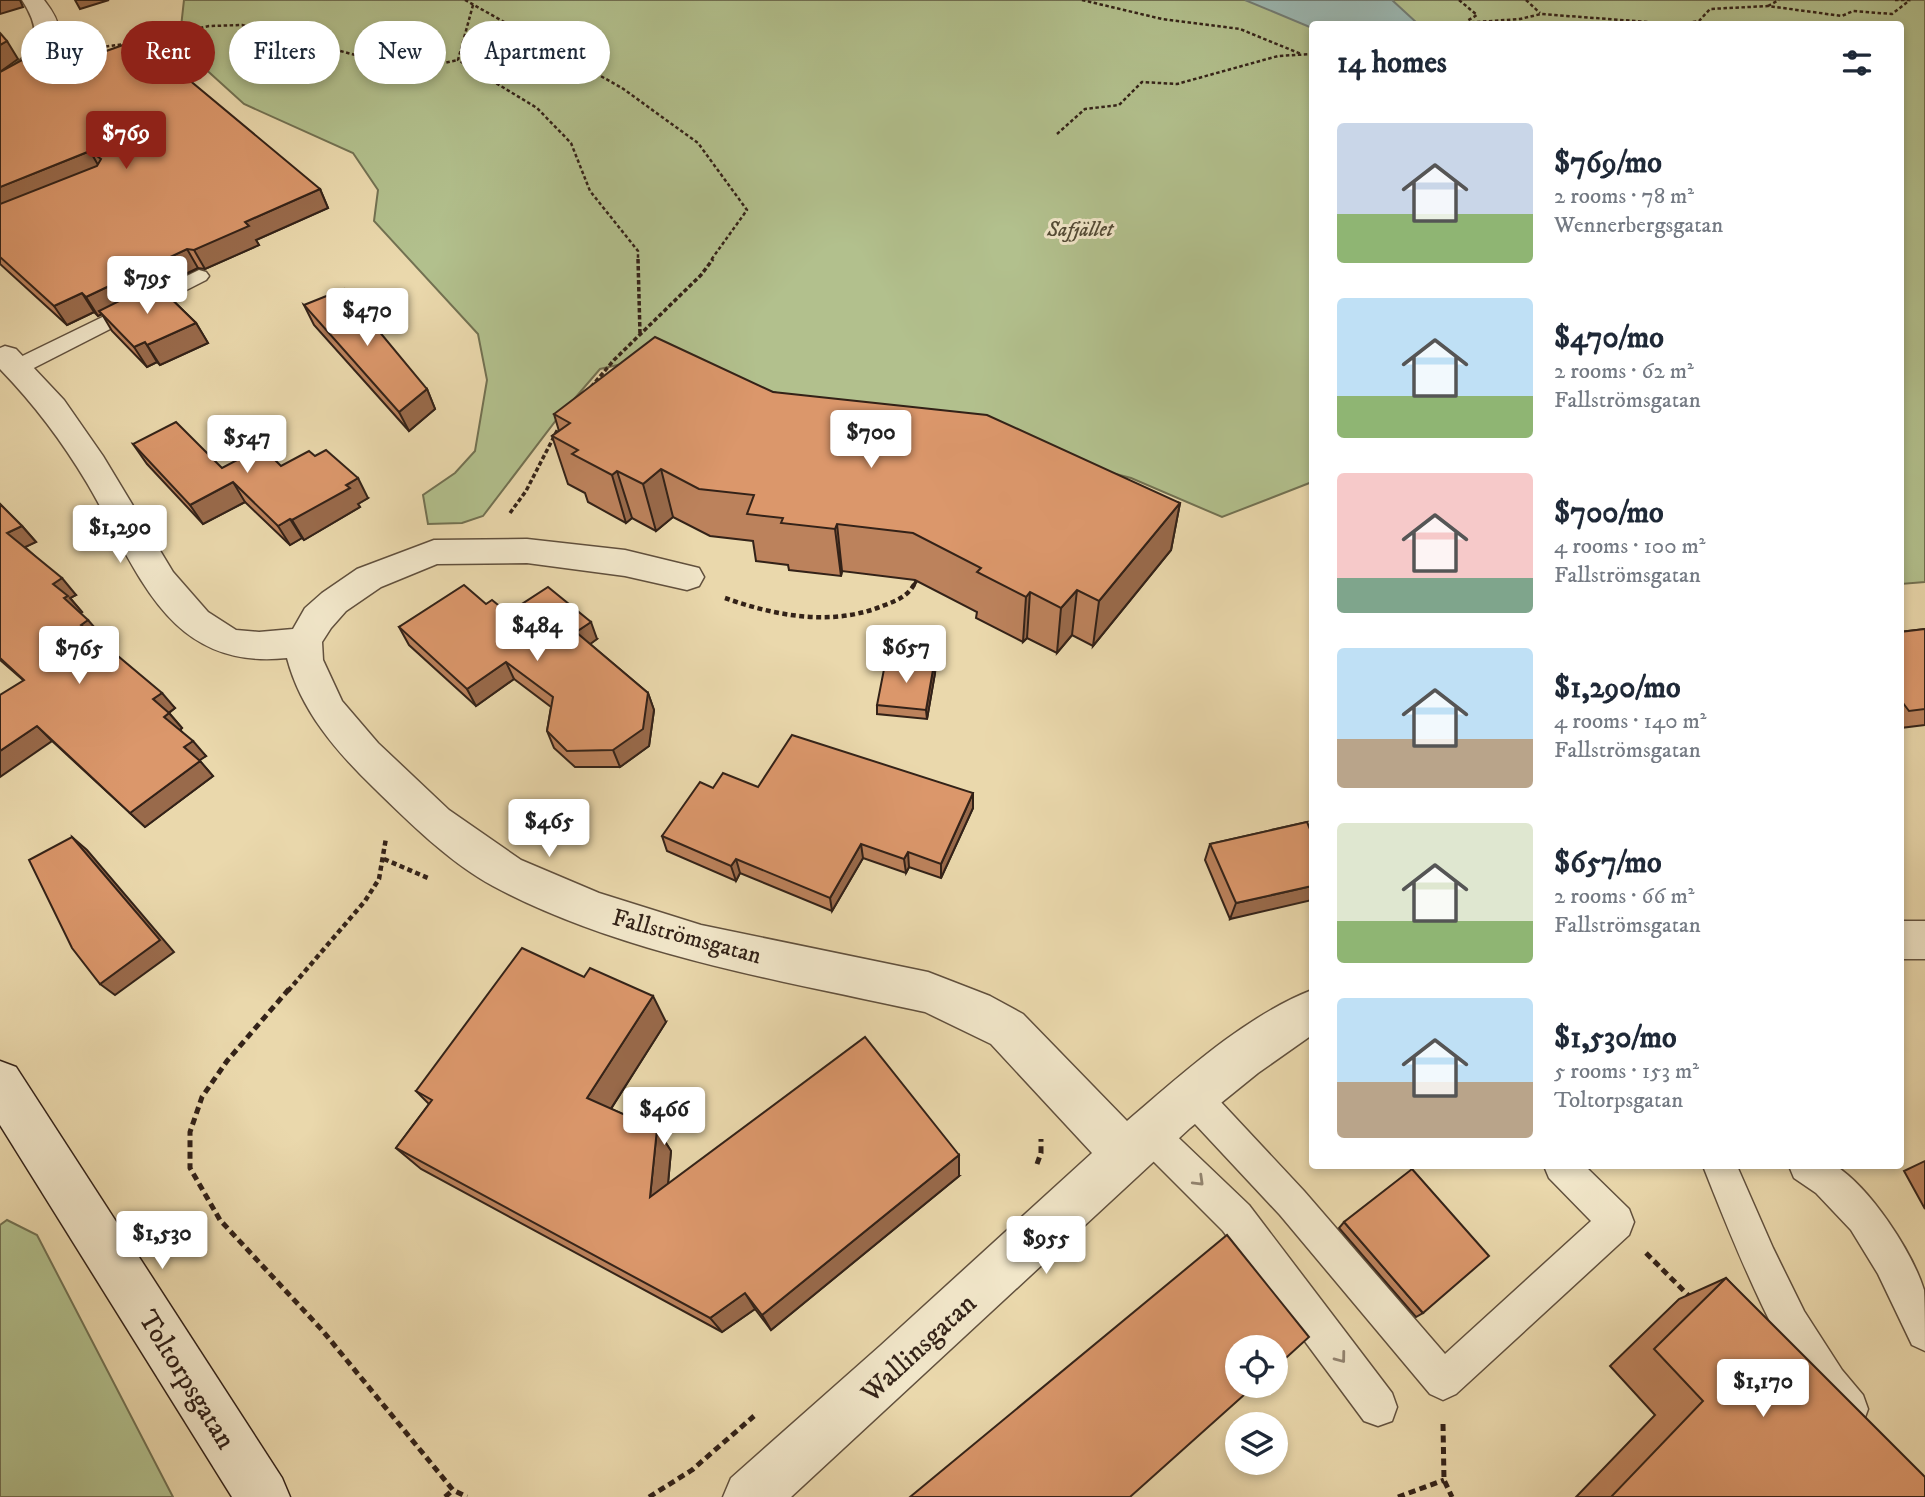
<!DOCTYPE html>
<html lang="en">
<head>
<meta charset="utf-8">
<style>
	:root { --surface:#fff; --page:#f6f6f7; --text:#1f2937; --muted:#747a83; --accent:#8f2418 }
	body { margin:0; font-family:"IM FELL DW Pica",serif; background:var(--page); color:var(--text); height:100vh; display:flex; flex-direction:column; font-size:26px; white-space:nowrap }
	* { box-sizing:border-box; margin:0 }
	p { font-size:23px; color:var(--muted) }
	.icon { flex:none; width:38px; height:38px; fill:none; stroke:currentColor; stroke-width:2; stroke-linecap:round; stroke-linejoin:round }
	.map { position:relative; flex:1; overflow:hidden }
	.sheet { position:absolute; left:1309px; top:21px; width:595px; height:1148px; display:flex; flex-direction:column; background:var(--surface); border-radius:7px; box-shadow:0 4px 10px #0003 }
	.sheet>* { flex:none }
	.hud { position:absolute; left:21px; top:21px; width:665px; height:63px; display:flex; gap:14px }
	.controls { position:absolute; left:1225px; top:1335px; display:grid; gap:14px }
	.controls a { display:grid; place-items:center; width:63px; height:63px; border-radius:50%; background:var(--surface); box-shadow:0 4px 10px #0003; font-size:35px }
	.price { position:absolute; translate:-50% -60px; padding:0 16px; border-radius:7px; background:#fff; color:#222; font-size:23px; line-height:46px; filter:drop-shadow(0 2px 4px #0008) }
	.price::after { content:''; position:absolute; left:50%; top:42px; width:21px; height:16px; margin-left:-10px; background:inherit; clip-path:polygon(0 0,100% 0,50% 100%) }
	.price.active { background:var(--accent); color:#fff }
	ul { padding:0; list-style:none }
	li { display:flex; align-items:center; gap:21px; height:175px; padding:0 28px }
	li span { display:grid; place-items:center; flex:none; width:196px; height:140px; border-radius:7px; color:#555 }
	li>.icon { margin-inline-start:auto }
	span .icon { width:84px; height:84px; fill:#fffc; stroke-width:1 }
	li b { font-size:30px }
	h2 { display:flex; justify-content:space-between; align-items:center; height:84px; padding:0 28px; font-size:30px }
	.tag { padding:0 24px; border-radius:32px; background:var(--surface); box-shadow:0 4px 10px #0003; font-size:24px; line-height:63px }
	.tag.active { background:var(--accent); color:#fff }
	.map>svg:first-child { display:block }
</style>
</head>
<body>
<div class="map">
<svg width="1925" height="1497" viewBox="0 0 1925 1497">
	<rect width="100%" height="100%" fill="#ead8ac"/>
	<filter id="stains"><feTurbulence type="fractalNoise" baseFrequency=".00286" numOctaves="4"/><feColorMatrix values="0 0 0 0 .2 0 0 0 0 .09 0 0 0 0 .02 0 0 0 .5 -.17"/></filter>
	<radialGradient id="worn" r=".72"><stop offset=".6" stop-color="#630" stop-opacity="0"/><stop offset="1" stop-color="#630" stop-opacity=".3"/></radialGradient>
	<g fill="#b2c08d" stroke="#727152" stroke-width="2">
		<path d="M184,0H1925V582L1901,584L1900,24H1312V482L1222,517L1131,478L978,438L866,432L640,360L600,369L557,419L483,516L462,523L428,524L423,495L455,473L475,451L487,380L478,334L374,221L378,190L353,153L244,104L179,45Z"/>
		<path d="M7,1220L37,1235L173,1497H0V1225Z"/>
	</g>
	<path fill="#9bb8b3" stroke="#717c75" stroke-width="2" d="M1245,0H1392L1417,23L1312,24V28Z"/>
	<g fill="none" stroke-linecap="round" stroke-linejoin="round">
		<defs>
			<g id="lane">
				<path d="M199,270L206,272L209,276L206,280L24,373H8L5,368L8,363Z"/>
				<path d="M1193,1081L1205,1085L1304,1191L1445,1354L1591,1221L1549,1178L1544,1166H1585L1629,1209L1634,1222L1629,1235L1456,1394L1443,1400L1430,1394L1280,1215L1181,1109L1176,1097L1181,1085Z"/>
				<path d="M1150,1117L1162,1122L1249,1205L1392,1393L1397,1407L1392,1421L1378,1426L1364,1421L1223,1231L1138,1146L1133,1134L1138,1122Z"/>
				<path d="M1703,1166H1737L1773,1248L1804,1311L1842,1370L1863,1395L1868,1409L1863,1423L1849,1428C1795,1406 1726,1223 1703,1166Z"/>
				<path d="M1789,1166H1836C1870,1188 1912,1251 1924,1290C1925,1307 1925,1333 1925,1351L1912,1345L1878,1274L1851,1230L1816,1193L1794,1178Z"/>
			</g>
			<g id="street">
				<path d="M22,0H44C51,9 58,19 59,30C61,59 25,86 0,92V75C35,53 46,37 22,0Z"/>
				<path d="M5,346L16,349L64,400L103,456L173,572L208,612L236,630L259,632L293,629L305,608L322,593L357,569L434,540L527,539L625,550L699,568L704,577L699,586L687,590L625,576L527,563L437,564L381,587L346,611L331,628L322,642L323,660L342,701L378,743L449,810L521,860L599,893L701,925L928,972L990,996L1023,1014L1127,1121C1181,1075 1245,1016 1312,990V1035L1258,1073L1190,1128L791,1497H723L731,1478L880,1346L1092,1153L991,1044L925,1012C784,981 622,955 493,886C450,863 409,822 374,788C336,751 301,711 287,658C166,671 138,569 87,483C62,441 34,404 0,369V348Z"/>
				<rect x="1900" y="921" width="25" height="38"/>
			</g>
			<path id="secondary" d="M0,1061L16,1067L282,1478L290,1497H232L0,1125Z"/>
		</defs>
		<use href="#lane" stroke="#61503d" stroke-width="3"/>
		<use href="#street" stroke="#61503d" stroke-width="3"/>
		<use href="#secondary" stroke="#332218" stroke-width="3"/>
		<g stroke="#332218" stroke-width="2.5" stroke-dasharray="3.5 2.5" stroke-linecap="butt">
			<path d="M465,0L622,88L698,143L747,210L711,260"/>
			<path d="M1082,0L1162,19L1240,29L1301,54"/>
			<path d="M1459,0L1477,15L1467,21"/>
			<path d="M1526,0L1540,13"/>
			<path d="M1895,0H1909"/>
			<path d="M473,5L458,60L537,108L571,143L590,191L638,251V260"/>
			<path d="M1768,6L1779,0"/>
			<path d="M1447,24L1520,19L1541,14L1675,24"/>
			<path d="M1681,24L1699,21L1710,9L1768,6L1842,16L1853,11L1892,14L1910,0"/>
			<path d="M82,50L138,42L209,26L242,25L378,61L429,66L458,60"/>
			<path d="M1057,134L1085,109L1119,105L1142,82L1177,84L1278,56L1312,54"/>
		</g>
		<g stroke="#332218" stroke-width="3.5" stroke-dasharray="4.5 2.5" stroke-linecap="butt">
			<path d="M638,259L640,334"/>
			<path d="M591,387L614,360L701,275L713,259"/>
			<path d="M510,513L526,491L561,423"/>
			<path d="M914,585L919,576"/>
		</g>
		<g stroke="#332218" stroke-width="4.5" stroke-dasharray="5 3.5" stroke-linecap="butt">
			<path d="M725,598C776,616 833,627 885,605C898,600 908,596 915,583"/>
			<path d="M384,859L428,878"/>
			<path d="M288,991L365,901L379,879L386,838"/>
		</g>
		<g stroke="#332218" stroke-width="5" stroke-dasharray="7 4.5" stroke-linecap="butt">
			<path d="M289,989L227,1061L202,1097L190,1132V1168L220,1220L322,1330L453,1490L467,1497"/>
			<path d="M1037,1164L1041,1153V1139"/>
			<path d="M1646,1253L1692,1299"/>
			<path d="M1443,1424L1444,1480L1452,1497"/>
			<path d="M445,1497L453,1490"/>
			<path d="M649,1497L692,1470L754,1416"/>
			<path d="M1398,1497L1444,1480"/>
		</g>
		<use href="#lane" fill="#f1e6c9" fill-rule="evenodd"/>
		<use href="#street" fill="#f1e6c9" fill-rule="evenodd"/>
		<use href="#secondary" fill="#f1e6c9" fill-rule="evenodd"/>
	</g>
	<g fill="#bc825c" stroke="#332218" stroke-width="2">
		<path d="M0,72L36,76L320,189L328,208L256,240L259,245L205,269L198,268L159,287L196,323L208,343L160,365L157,362L147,367L112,331L102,314L98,316L94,312L67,325L0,264Z"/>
		<path d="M304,305L427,389L435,409L409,431L314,325Z"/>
		<path d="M773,392L1180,503L1171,550L1093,646L1072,635L1057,653L1027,638L1023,642L976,618L977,612L915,580L842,571L841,576L789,570L788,565L756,561L753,541L710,536L673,517L656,531L632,518L626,523L588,502L585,493L568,484L552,436L559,431L554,414Z"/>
		<path d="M133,444L222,468L281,466L368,498L358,504L360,507L304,540L302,538L290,545L245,502L203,524L147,464Z"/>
		<path d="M0,504L22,526L36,542L25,547L76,595L70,598L82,612L80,613L102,636L98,639L175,708L169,713L182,728L180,730L206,756L199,760L213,776L145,827L52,741L23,680L0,660Z"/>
		<path d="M486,604L508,613L597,639L590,644L648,693L654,710L649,746L620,767H575L554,748L547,731L551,707L514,679L476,706L409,645L399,627Z"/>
		<path d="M1925,629V725L1900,728V632Z"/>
		<path d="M935,673L927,719L877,714V705Z"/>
		<path d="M758,787L973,793V808L941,878L909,867L906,873L863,858L832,911L740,873L736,881L667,851L662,836L713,788Z"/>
		<path d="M1307,822L1230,919L1205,860L1210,844Z"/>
		<path d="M666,1022L611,1109L657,1129L671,1151L668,1184L959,1176L771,1330L755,1309L722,1332L421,1169L396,1148L429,1104L416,1091Z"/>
		<path d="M1925,1161V1209L1904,1171Z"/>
		<path d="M1344,1222L1423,1313L1416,1317L1339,1228Z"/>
		<path d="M1726,1278L1925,1497H1576L1655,1415L1610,1366L1679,1299Z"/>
	</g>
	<g fill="#996a4b" stroke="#332218" stroke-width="2">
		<path d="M0,0H20L23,7L0,14Z"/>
		<path d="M75,0H109L80,9Z"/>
		<path d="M7,41L18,59L0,72V45Z"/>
		<path d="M90,151L101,170L0,211V187Z"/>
		<path d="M320,189L328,208L256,240L259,245L205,269L194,250L245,222Z"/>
		<path d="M187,249L198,268L102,314L99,311L102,314L98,316L86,297Z"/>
		<path d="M82,293L94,312L67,325L54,306Z"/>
		<path d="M196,323L208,343L160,365L147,345Z"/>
		<path d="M145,342L157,362L147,367L134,347Z"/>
		<path d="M427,389L435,409L409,431L399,412Z"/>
		<path d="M661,469L673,517L656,531L643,484Z"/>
		<path d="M617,471L632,518L626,523L612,475Z"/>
		<path d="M358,478L368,498L358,504L360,507L304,540L292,520Z"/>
		<path d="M233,482L245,502L203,524L190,505Z"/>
		<path d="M1180,503L1171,550L1093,646L1099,601Z"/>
		<path d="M290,519L302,538L290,545L278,526Z"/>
		<path d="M837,524L842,571L841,576L835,529Z"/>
		<path d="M22,526L36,542L21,549L7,533Z"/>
		<path d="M62,578L76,595L70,598L82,612L78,615L64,598L53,584Z"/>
		<path d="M1077,590L1072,635L1057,653L1061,608Z"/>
		<path d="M1030,592L1027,638L1023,642L1026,597Z"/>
		<path d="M88,620L102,636L95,641L81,625Z"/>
		<path d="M591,622L597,639L582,650L576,632Z"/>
		<path d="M506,662L514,679L476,706L467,689Z"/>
		<path d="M934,664L935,673L927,719L926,710Z"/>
		<path d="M162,693L175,708L167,714L153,699Z"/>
		<path d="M648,693L654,710L649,746L620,767L613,750Z"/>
		<path d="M169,713L182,728L178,732L164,717Z"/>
		<path d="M37,726L52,741L0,777V751Z"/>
		<path d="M193,741L206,756L197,762L184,747Z"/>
		<path d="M200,761L213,776L145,827L130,813Z"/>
		<path d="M973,793V808L941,878V864Z"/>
		<path d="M72,837L87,850L174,952L115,995L100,984Z"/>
		<path d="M861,844L863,858L832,911L830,898Z"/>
		<path d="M908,852L909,867L906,873L904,859Z"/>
		<path d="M736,859L740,873L736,881L731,866Z"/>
		<path d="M1312,886V900L1230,919L1236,903Z"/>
		<path d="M653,996L666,1022L603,1121L587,1098Z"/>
		<path d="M657,1129L671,1151L665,1216L650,1197Z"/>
		<path d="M959,1155V1176L771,1330L762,1315Z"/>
		<path d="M745,1293L755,1309L722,1332L710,1318Z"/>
	</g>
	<g fill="#db976b" stroke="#332218" stroke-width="2">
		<path d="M0,33L7,41L0,45Z"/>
		<path d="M140,39L320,189L245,222L249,226L194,250L187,249L86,297L82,293L54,306L0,257V204L97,166L101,159L90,151L0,187V72L22,60L36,76Z"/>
		<path d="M155,283L196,323L147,345L145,342L134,347L99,311Z"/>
		<path d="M344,289L427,389L399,412L304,305Z"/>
		<path d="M655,337L773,392L987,415L1180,503L1099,601L1077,590L1061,608L1030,592L1026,597L977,572L981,568L913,533L837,524L835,529L781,523L783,518L747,514L754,495L699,489L661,469L643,484L617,471L612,475L572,454L578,450L552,436L570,423L554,414Z"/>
		<path d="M176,422L222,468L262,447L281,466L309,451L315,456L326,450L358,478L346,485L350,488L292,520L290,519L278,526L233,482L190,505L133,444Z"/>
		<path d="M0,504L22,526L7,533L62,578L53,584L68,596L64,598L88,620L81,625L162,693L153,699L169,713L164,717L193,741L184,747L200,761L130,813L37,726L0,751V695L24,680L0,658Z"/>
		<path d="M464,585L486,604L492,600L508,613L548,587L591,622L576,632L648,693L643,729L613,750L567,751L547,731L553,697L506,662L467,689L399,627Z"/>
		<path d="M1925,629V709L1909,711L1900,699V632Z"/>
		<path d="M886,659L934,664L926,710L877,705Z"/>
		<path d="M792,735L973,793L941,864L908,852L904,859L861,844L830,898L736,859L731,866L662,836L700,782L713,788L723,773L758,787Z"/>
		<path d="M1307,822L1312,834V886L1236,903L1210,844Z"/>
		<path d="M72,837L160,940L100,984L72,948L29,860Z"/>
		<path d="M522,948L584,977L590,968L653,996L587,1098L657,1129L650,1197L865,1037L959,1155L762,1315L745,1293L710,1318L396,1148L432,1100L416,1091Z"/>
		<path d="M1412,1169L1489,1256L1423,1313L1344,1222Z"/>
		<path d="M1227,1235L1309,1337L1276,1367V1348H1237V1386H1254L1130,1497H910Z"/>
		<path d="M1726,1278L1925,1477V1497H1611L1703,1401L1654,1349Z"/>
	</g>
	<defs><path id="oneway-chevron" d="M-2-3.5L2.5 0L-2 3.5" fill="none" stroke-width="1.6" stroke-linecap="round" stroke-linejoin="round" transform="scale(1.75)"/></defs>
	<g stroke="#928470">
		<use href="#oneway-chevron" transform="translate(1199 1181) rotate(44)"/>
		<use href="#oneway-chevron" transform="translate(1341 1358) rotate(53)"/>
	</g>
	<g text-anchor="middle" stroke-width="6" stroke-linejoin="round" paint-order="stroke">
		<g font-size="21" font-style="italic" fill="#534a35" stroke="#f1e6c9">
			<text x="1080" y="236">Safjället</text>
		</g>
		<g font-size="24" fill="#332218" stroke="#f1e6c9">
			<text transform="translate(687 936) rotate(15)" y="8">Fallströmsgatan</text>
		</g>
		<g font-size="28" fill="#332218" stroke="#f1e6c9">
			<text transform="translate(918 1347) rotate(-43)" y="10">Wallinsgatan</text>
			<text transform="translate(188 1379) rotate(58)" y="10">Toltorpsgatan</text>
		</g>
	</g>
	<rect width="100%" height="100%" filter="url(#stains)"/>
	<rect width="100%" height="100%" fill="url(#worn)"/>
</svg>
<div class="controls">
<a><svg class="icon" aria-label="locate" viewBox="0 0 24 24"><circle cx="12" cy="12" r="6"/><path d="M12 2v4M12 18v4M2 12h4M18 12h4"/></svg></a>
<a><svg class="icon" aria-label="layers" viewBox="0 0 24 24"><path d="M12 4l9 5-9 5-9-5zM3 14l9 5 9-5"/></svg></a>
</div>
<b class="price active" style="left:126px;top:171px">$769</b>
<b class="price" style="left:147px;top:316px">$795</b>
<b class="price" style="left:367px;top:348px">$470</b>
<b class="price" style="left:871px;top:470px">$700</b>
<b class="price" style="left:247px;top:475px">$547</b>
<b class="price" style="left:120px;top:565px">$1,290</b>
<b class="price" style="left:537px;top:663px">$484</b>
<b class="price" style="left:906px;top:685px">$657</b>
<b class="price" style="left:79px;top:686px">$765</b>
<b class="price" style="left:549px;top:859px">$465</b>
<b class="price" style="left:664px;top:1147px">$466</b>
<b class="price" style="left:162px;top:1271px">$1,530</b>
<b class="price" style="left:1046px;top:1276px">$955</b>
<b class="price" style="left:1763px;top:1419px">$1,170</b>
<div class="hud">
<a class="tag">Buy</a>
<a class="tag active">Rent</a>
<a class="tag">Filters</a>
<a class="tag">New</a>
<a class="tag">Apartment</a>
</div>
<section class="sheet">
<h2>14 homes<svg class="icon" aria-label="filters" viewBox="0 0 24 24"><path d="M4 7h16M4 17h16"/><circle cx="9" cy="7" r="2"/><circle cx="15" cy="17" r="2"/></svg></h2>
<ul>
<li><span style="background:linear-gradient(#c9d6e8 65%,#8fb573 0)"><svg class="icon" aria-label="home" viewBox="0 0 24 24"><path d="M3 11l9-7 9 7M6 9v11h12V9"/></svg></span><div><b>$769/mo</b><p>2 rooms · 78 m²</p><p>Wennerbergsgatan</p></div></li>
<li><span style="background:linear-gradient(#bfe0f5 70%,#8fb573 0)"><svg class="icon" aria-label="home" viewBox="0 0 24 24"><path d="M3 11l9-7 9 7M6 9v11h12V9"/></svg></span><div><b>$470/mo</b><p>2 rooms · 62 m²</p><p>Fallströmsgatan</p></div></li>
<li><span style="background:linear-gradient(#f6c9c9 75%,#7fa58c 0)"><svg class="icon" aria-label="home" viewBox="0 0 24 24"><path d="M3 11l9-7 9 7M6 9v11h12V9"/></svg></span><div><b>$700/mo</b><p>4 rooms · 100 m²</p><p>Fallströmsgatan</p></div></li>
<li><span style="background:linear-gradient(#bfe0f5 65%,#b9a48a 0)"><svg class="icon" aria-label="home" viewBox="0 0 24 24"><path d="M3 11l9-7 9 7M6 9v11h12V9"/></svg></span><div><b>$1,290/mo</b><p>4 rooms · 140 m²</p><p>Fallströmsgatan</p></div></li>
<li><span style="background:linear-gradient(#dfe7d0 70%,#8fb573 0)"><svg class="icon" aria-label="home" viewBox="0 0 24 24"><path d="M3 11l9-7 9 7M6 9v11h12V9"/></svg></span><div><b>$657/mo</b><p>2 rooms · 66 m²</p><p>Fallströmsgatan</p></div></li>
<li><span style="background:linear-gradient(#bfe0f5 60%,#b9a48a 0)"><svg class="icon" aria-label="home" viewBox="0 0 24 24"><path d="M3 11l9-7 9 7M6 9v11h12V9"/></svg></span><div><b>$1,530/mo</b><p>5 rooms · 153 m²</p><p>Toltorpsgatan</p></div></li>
</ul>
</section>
</div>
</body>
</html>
